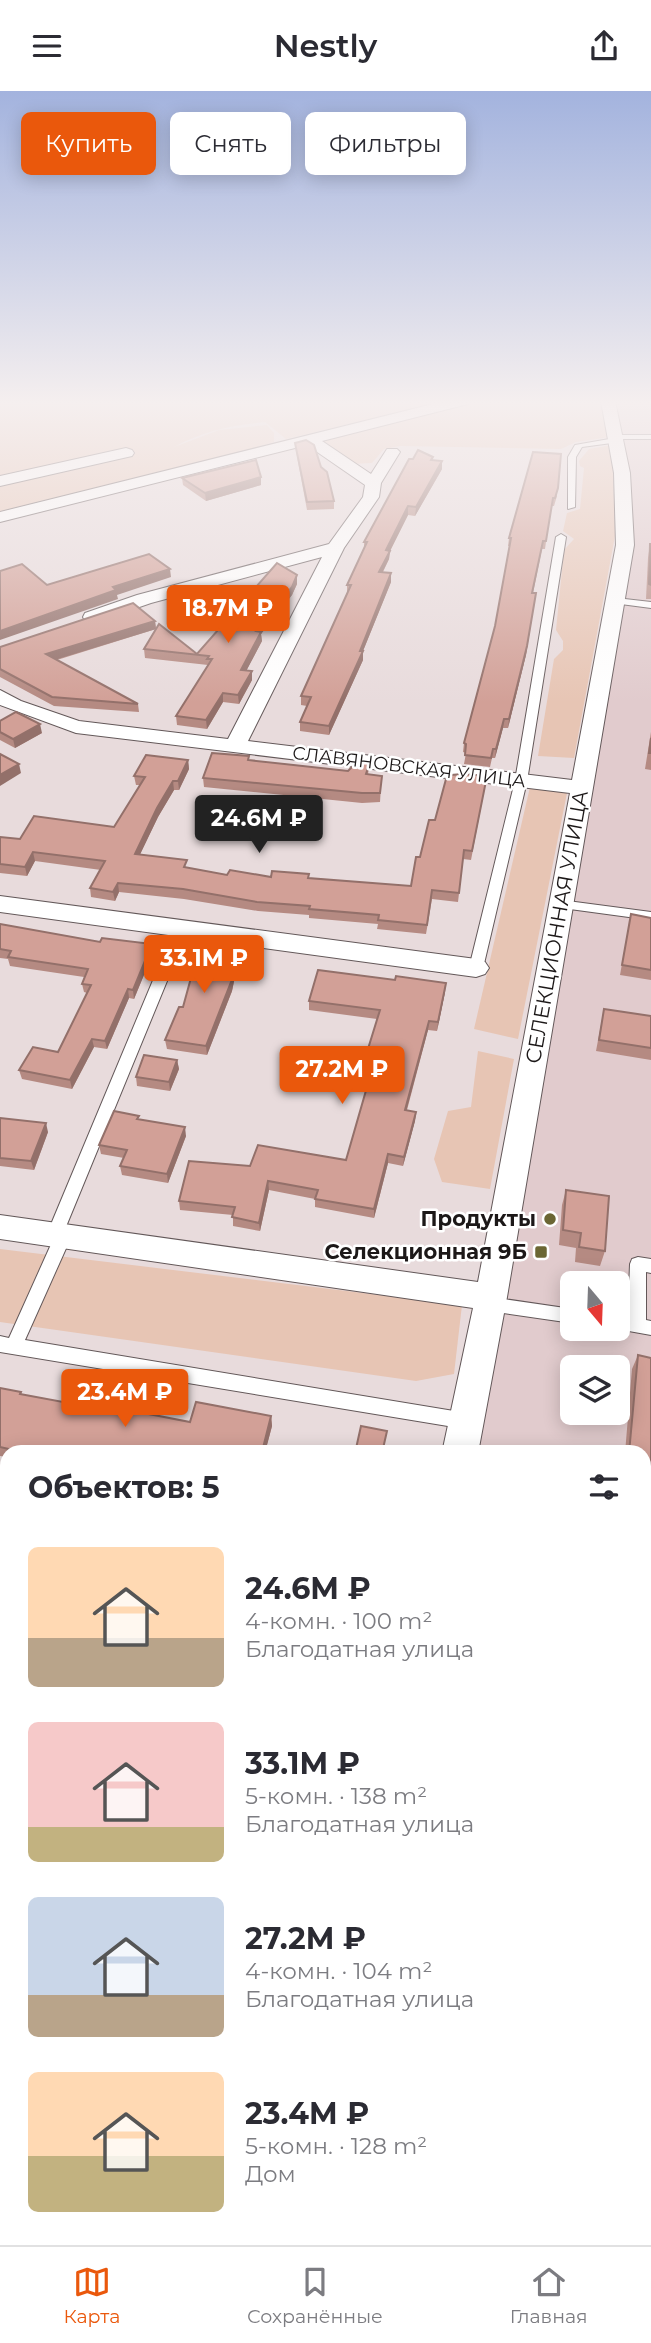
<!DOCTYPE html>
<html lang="ru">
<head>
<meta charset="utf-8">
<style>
	:root { --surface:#fff; --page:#f7f7f7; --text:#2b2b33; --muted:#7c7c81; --line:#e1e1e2; --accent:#ea580c }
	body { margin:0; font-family:Montserrat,sans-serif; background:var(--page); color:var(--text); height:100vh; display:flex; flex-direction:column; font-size:26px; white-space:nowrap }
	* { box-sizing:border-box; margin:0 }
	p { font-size:23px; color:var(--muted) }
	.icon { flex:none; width:38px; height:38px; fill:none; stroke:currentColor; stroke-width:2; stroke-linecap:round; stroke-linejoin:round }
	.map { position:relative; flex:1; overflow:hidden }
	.sheet { position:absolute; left:0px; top:1354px; width:651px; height:800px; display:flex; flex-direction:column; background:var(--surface); border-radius:21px 21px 0 0; box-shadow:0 4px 18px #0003 }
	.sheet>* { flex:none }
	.top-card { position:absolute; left:21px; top:21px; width:609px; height:63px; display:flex; gap:14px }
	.needle { width:46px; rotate:161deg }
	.controls { position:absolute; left:560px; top:1180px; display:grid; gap:14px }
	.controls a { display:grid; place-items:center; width:70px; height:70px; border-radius:10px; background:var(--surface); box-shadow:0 4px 18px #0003; font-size:35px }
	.price { position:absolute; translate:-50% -60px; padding:0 16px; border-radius:7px; background:var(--accent); color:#fff; font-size:23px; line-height:46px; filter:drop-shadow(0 2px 4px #0008) }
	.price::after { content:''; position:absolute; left:50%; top:42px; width:21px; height:16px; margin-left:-10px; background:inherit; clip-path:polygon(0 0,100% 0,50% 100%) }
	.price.current { background:#222; color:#fff }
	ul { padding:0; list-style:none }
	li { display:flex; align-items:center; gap:21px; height:175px; padding:0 28px }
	li span { display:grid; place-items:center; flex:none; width:196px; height:140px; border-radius:10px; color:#555 }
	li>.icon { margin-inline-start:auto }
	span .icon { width:84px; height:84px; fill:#fffc; stroke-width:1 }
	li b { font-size:30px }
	h2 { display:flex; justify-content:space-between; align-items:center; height:84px; padding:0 28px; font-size:30px }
	.chip { padding:0 24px; border-radius:10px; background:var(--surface); box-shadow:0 4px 18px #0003; font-size:24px; line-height:63px }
	.chip.current { background:var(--accent); color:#fff }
	header { display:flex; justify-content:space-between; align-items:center; height:91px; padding:0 28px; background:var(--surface); font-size:32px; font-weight:600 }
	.menu { display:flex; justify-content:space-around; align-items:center; height:98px; border-top:2px solid var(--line); background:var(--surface); font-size:19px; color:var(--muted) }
	.menu a { display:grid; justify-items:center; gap:4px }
	.menu .current { color:var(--accent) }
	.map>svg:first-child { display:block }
</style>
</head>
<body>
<header><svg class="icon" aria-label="menu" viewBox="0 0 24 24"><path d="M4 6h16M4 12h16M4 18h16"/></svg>Nestly<svg class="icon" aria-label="share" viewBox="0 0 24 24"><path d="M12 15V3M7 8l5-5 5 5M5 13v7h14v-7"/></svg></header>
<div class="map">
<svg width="651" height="2154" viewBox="0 0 651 2154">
	<rect width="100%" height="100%" fill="#e8dbdc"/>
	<path fill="#e1cbcd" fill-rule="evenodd" d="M614,310H651V2154H322L323,2147H644V1362L467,1361L632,453L622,343ZM572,1192H618V1237H572ZM572,1276H618V1321H572Z"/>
	<g fill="#e7c5b4">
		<path d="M0,310H445L286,348L265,331C233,334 203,340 174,356L219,339L267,334L274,342V351L210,370L0,422Z"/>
		<path d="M481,310H601L610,346L576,351L561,358L400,355L384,358L372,372L351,373L321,351L324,348Z"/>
		<path d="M612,354L615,445L574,667L538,665L554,568L563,559V550L556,539L564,459L574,448L563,440L567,422L580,418L584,377L580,375L579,370L589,358Z"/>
		<path d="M530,696L567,702L518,948L474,938Z"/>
		<path d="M478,960L514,968L490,1098L442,1091L434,1068L448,1020L471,1016Z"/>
		<path d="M0,1158L462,1214L454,1283L416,1290L0,1231Z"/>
	</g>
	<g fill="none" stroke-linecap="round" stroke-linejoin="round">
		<defs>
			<g id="lane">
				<path d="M615,344H651V348H623L619,351L582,356L576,366L575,416L568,418V366L575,354L615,347Z"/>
				<path d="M561,443L566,446L527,690L483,877L476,882L469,877L515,690L556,446Z"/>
				<path d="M616,507L651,511V517L613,512V508Z"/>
				<path d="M560,809L651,821V829L555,816L554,813Z"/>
				<path d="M181,835L188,839L65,1138L72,1144L25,1249L466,1322L473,1324L475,1330L473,1336L466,1338L0,1261V1245L9,1247L53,1149L47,1143L174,839Z"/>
				<path d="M638,1166L651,1168V1182L646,1181V1229L651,1230V1244L612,1237H618V1225L628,1226L630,1173L632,1168Z"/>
				<path d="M490,1206L572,1218V1232L490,1220L484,1218L481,1213L484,1208Z"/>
				<path d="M0,1711L7,1712V1734L0,1733Z"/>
				<path d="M644,1743L651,1745V1768L644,1766Z"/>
				<path d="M644,2032L651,2034V2060L644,2058Z"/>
			</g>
			<g id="street">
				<path d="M445,310H470L468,313L322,350L371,383L387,358H397L400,361L381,392L379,406L344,457L248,650L572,689L616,454L614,382L601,310H615L630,382L634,454L507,1206L478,1362H442L473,1217L0,1148V1124L478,1191L570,702L76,642L0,614V599L21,610L79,630L228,648L322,466L151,512L99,530H85L83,526L85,522L137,504L329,453L363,406L365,394L307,354L0,431V421Z"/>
				<path d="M126,357L132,359L134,362L132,365L0,395V385Z"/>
				<path d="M0,805L476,868L485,871L489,877L485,883L476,886L0,821Z"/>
				<path d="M282,2147H333V2154H281Z"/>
			</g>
		</defs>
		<use href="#lane" stroke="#635859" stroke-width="2"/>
		<use href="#street" stroke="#635859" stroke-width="2"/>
		<use href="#lane" fill="#fff" fill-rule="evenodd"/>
		<use href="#street" fill="#fff" fill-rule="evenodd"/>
	</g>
	<g fill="#b58a82">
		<path d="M295,352L334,410V418L307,419L296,360Z"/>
		<path d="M533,361L557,405L554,415H551L545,458H542L533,502L526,564L508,637H503L495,667H492L490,676L464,673L466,662L463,661L464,652L495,535L510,455H508L509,447Z"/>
		<path d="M433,366L432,369L442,370V378L415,425L408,424L390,460L389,468L383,481L391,491L363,560V569L329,644L300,640V631L307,615L301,614V605L347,502V494L364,458V451Z"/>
		<path d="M261,386V394L206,410L183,394L182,387Z"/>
		<path d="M650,453H651V508H646L648,467Z"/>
		<path d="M297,484V493L292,504L261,543L262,550L246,580H252V589L239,613L223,611L207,638L177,634L176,625L208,574L145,567L144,558L197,563Z"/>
		<path d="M155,530L156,538L57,569L138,613L139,621L54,615L0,586V556Z"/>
		<path d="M0,630L42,642L15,657L0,649Z"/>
		<path d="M651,641V679L645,678Z"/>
		<path d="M249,665V670L348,680L370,671L368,683L381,695L380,711L362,712L204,696L203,687Z"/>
		<path d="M188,669L189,678L179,699H174L158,726L140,763L188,777L227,784L271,786L309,783V787L411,795L420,766L435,729L487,685L471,769L463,768L458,811L432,808L426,843L377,838L378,833L309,827V824L258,820L184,808L119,801L115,810L91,806L90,797L101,779L35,770L27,785L0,782V746L20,748L114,736L140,694H136L134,685Z"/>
		<path d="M631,823L651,827V889L620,884Z"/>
		<path d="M0,833L153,862L134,908L129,907L107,958L94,956L72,998L22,988L19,979L58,961L87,902L84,901L82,893L84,886L10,875L8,868L0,867Z"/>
		<path d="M239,857V866L232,900L207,964L167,958L165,949L183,916Z"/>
		<path d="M445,901L437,940L428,939L407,1019L416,1021L415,1030L403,1075L388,1072L374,1127L315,1116V1108L269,1099L260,1140L233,1135V1124L180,1119L179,1110L250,1075L346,1069L367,998L359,997V987L377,928L309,919V910Z"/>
		<path d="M604,918L651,925V969L596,960Z"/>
		<path d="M177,969L179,978L170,1000L137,995L136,986Z"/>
		<path d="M0,1027L48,1041L34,1079L0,1075Z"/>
		<path d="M139,1028L186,1045L168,1092L122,1084L120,1075L124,1067L101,1063L99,1054Z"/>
		<path d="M566,1099L605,1160L600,1175L575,1171L576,1157L559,1154L562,1114Z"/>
		<path d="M638,1264L651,1267V1620L644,1618V1362H625L632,1278Z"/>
		<path d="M0,1297L22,1304L95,1317L190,1331L271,1325L272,1335L266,1357L292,1362H7V1366L0,1365Z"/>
		<path d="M0,1486L6,1577L0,1576Z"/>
		<path d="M644,1806L651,1808V1943L644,1941Z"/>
	</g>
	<g fill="#93706a">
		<path d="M442,370V378L415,425L416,416Z"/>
		<path d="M261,386V394L206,410L205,402Z"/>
		<path d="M408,415V424L390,460L389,468L378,490L379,481L386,459Z"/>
		<path d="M170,478L171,486L117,504L118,508L0,549V540L113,496Z"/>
		<path d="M391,482V491L363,560V569L329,644V635Z"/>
		<path d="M297,484V493L292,504L261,543L262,550L242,588L241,579L256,540Z"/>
		<path d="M536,502L526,564L508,637L509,628Z"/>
		<path d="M155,530L156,538L48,571L46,563Z"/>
		<path d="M252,580V589L239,613L238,604Z"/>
		<path d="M223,602V611L207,638L206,629Z"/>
		<path d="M504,628L503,637L495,667L496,658Z"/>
		<path d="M40,633L42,642L15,657L13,648Z"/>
		<path d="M188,669L189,678L179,699L178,690Z"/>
		<path d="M19,673L21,682L0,695V684Z"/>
		<path d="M173,690L174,699L158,726L136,772L135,763L157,717Z"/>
		<path d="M33,761L35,770L27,785L25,776Z"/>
		<path d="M118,792L119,801L115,810L113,801Z"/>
		<path d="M152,853L153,862L134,908L133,899Z"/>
		<path d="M239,857V866L232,900L207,964L206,955Z"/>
		<path d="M446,892L445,901L437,940L438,931Z"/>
		<path d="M128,898L129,907L107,958L105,950Z"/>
		<path d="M429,930L428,939L404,1028L405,1019Z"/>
		<path d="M92,948L94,956L72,998L70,989Z"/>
		<path d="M177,969L179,978L170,1000L169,991Z"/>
		<path d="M416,1021L415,1030L403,1075L404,1066Z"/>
		<path d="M46,1032L48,1041L34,1079L31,1070Z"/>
		<path d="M185,1036L186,1045L168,1092L167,1083Z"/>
		<path d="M388,1063V1072L374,1127V1118Z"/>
		<path d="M268,1090L269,1099L260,1140L259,1132Z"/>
		<path d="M271,1325L272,1335L265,1362L263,1357Z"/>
		<path d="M7,1555V1575L6,1577L1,1570Z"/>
	</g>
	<g fill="#d2a097" stroke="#93706a" stroke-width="2">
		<path d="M306,349L314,354L321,376L327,381L334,410L307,411L295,352Z"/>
		<path d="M418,359L433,366L431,369L442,370L416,416L408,415L386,459L390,460L379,481L391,482L360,560H363L329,635L300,631L311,606L301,605L351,494H347L367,451H364L409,368H413Z"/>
		<path d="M533,361L561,363L558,397L555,407H553L546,450H543L532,502H536L527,555L509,628H504L496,658H493L491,667L465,664L466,653L464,652L495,535L511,447H509Z"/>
		<path d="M256,369L261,386L205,402L182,387Z"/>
		<path d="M650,453H651V494L649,493Z"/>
		<path d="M149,463L170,478L113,496L116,499L0,540V480L22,473L47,494Z"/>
		<path d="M277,472L297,484L292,496L256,540L261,541L241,579L252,580L238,604L223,602L206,629L176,625L212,568H207L209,565L144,558L159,533L197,563Z"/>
		<path d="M133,512L155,530L46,563L138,613L52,606L0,578V556Z"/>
		<path d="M16,621L40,633L13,648L0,641V630Z"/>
		<path d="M651,647V662H649Z"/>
		<path d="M212,662L249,665L248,669L348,680L358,670L370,671L366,683L382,685L380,702H362L203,687Z"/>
		<path d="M0,663L19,673L0,684Z"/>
		<path d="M146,664L188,669L178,690H173L157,717L135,763L187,769L184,776L227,784L230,779L271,786L272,780L309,783L308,787L411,795L416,766H420L429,729H435L446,688H449L451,684L463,683L487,685L472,760L464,759L459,802L432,799L427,834L378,829L379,824L309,818L310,815L257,811L183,798L118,792L113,801L90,797L105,770L33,761L25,776L0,773V746L20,748L34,725L114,736L145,686L134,685Z"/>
		<path d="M631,823L651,827V879L622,874Z"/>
		<path d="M0,833L100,851L102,847L152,853L133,899L128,898L105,950L92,948L70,989L19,979L33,956L58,961L91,894L82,893L88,878L8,866L11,860L0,858Z"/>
		<path d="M200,854L239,857L231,891L206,955L165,949L179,916H183Z"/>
		<path d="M318,879L395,889L396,885L446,892L438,931L429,930L405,1019L416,1021L404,1066L388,1063L374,1118L315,1108L318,1099L268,1090L259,1132L232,1126L235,1116L179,1110L189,1070L250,1075L258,1054L346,1069L369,989L359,987L380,919L309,910Z"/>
		<path d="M604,918L651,925V957L599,949Z"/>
		<path d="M144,964L177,969L169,991L136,986Z"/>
		<path d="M114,1020L139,1025L137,1028L185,1036L167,1083L120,1075L127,1059L99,1054Z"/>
		<path d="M0,1027L46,1032L31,1070L0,1067Z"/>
		<path d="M566,1099L609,1105L605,1160L579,1156L581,1142L563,1139Z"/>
		<path d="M638,1264L651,1267V1609L644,1607V1362H629Z"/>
		<path d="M0,1297L21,1301L20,1303L95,1317L97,1313L190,1331L196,1311L271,1325L263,1357L292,1362H26L0,1356Z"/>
		<path d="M361,1335L387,1340L382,1362H355Z"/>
		<path d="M0,1486L7,1488V1555L1,1570H0Z"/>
		<path d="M7,1649V1664L2,1663Z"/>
		<path d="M0,1777L7,1779V1849L0,1847Z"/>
		<path d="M644,1806L651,1808V1938L644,1936Z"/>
		<path d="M387,2147H440L439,2154H386Z"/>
	</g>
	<linearGradient id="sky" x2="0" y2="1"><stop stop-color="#a3b3de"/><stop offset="0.51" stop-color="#f5efef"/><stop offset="1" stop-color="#f5efef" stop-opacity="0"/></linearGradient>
	<rect width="651" height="612" fill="url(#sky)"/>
	<g fill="#6b6633" stroke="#fff" stroke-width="2.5">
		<circle cx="550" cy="1128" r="7"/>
		<rect x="534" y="1154" width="14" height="14" rx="3.5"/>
	</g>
	<g text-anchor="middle" stroke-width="5" stroke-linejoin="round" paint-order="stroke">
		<g font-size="18" fill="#1c1818" stroke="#fff">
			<text transform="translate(409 676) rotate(7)" y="6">СЛАВЯНОВСКАЯ УЛИЦА</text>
		</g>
		<g font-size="21" fill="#1c1818" stroke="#fff">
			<text transform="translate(557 836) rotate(-80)" y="7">СЕЛЕКЦИОННАЯ УЛИЦА</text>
		</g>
		<g font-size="21" font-weight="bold" fill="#1c1818" stroke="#fff" text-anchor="end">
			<text x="536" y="1135">Продукты</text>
			<text x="527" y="1168">Селекционная 9Б</text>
		</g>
	</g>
</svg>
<div class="controls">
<a><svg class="needle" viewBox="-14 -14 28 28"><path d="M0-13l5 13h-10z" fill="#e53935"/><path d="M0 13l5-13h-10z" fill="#7c7c81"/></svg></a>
<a><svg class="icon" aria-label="layers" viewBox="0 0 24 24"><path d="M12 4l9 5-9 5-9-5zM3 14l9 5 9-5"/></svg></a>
</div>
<b class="price" style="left:228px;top:554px">18.7M ₽</b>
<b class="price current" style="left:259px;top:764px">24.6M ₽</b>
<b class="price" style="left:204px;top:904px">33.1M ₽</b>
<b class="price" style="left:342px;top:1015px">27.2M ₽</b>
<b class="price" style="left:125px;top:1338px">23.4M ₽</b>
<div class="top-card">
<a class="chip current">Купить</a>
<a class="chip">Снять</a>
<a class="chip">Фильтры</a>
</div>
<section class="sheet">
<h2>Объектов: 5<svg class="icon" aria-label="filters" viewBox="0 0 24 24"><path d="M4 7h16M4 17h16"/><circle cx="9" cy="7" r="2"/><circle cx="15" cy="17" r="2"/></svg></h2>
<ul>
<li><span style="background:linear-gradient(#ffd9b3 65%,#b9a48a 0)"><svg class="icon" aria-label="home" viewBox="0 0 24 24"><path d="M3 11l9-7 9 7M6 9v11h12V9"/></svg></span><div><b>24.6M ₽</b><p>4-комн. · 100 m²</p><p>Благодатная улица</p></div></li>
<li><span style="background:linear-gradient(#f6c9c9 75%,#c2b280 0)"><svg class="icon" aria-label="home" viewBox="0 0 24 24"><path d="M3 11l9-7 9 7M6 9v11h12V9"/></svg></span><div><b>33.1M ₽</b><p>5-комн. · 138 m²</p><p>Благодатная улица</p></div></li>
<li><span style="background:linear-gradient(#c9d6e8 70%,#b9a48a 0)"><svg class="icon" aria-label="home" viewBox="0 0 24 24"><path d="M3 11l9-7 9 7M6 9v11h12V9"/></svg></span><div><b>27.2M ₽</b><p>4-комн. · 104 m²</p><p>Благодатная улица</p></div></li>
<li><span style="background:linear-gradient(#ffd9b3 60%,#c2b280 0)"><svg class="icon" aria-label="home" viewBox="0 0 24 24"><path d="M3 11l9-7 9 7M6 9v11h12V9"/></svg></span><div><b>23.4M ₽</b><p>5-комн. · 128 m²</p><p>Дом</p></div></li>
</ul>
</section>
</div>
<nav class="menu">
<a class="current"><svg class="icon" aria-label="map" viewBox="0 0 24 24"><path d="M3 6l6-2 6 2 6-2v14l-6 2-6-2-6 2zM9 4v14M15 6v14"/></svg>Карта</a>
<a><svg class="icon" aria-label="saved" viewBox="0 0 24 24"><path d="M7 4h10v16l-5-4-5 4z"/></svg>Сохранённые</a>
<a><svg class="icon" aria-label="home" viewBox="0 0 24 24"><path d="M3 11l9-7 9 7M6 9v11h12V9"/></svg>Главная</a>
</nav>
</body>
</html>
